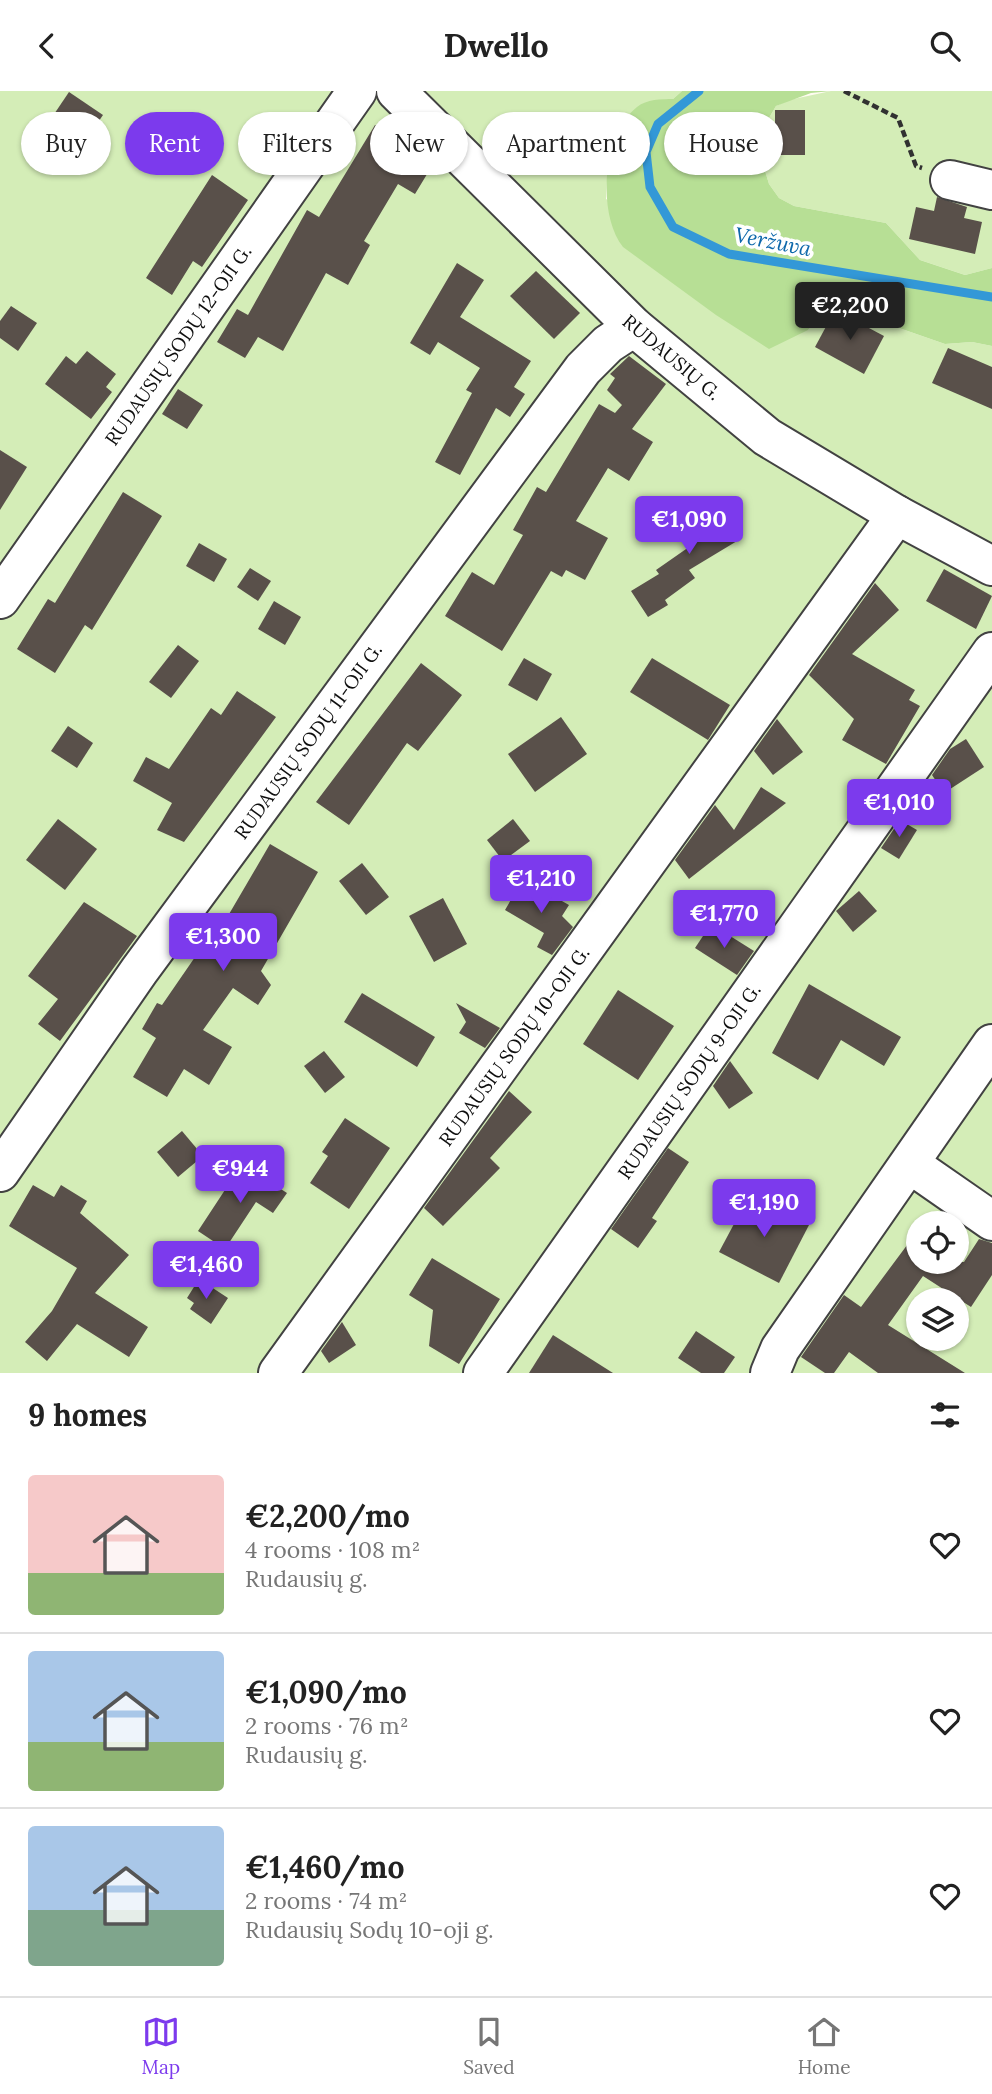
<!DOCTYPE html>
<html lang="en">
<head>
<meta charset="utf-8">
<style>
	:root { --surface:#fff; --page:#f2f2f2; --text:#222; --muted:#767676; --line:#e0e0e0; --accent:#7c3aed }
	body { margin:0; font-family:Lora,serif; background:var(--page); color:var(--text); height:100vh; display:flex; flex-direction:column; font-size:26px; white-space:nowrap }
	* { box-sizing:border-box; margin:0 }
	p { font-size:23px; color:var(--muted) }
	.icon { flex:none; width:38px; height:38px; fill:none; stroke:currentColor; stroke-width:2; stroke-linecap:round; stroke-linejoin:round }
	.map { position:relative; height:1282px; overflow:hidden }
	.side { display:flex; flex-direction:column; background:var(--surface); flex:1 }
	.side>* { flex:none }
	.hud { position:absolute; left:21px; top:21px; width:950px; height:63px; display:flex; gap:14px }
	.fabs { position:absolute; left:906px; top:1120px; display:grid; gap:14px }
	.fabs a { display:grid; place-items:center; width:63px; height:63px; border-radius:50%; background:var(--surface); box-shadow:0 2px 5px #0004; font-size:35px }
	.price { position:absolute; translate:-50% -60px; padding:0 16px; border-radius:7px; background:var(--accent); color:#fff; font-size:23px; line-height:46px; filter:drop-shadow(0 2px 4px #0008) }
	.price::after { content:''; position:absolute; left:50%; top:42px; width:21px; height:16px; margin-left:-10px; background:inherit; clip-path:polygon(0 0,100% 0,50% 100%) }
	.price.on { background:#222; color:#fff }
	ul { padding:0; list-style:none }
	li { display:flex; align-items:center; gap:21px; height:175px; padding:0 28px }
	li+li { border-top:2px solid var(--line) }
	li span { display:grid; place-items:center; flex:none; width:196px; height:140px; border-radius:7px; color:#555 }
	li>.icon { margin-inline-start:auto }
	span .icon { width:84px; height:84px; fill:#fffc; stroke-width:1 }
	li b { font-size:30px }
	h2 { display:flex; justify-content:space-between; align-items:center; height:84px; padding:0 28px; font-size:30px }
	.pill { padding:0 24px; border-radius:32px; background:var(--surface); box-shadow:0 2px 5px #0004; font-size:24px; line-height:63px }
	.pill.on { background:var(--accent); color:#fff }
	header { display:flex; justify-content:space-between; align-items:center; height:91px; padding:0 28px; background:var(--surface); font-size:32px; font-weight:700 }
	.dock { display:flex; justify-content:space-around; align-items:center; height:98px; border-top:2px solid var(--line); background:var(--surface); font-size:19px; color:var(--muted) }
	.dock a { display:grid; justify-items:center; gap:4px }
	.dock .on { color:var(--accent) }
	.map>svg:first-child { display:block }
</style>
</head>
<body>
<header><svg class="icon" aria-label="back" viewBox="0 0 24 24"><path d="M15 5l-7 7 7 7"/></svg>Dwello<svg class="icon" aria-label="search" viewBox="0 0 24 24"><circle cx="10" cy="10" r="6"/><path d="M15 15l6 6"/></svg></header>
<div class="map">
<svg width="992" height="1282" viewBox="0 0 992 1282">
	<rect width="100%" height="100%" fill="#fffcf1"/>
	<g fill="#d4edb7" fill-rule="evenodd">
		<path d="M0,0H682L673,8C657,8 651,14 639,24C608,48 608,70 606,108L808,239L833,214L945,253L972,251L992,255V1282H0ZM919,1132H957V1171H919ZM919,1209H957V1248H919Z"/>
		<path d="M831,0H992V177L965,184L920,169L886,132L794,115L779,107L769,93L763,73L769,27L776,15L789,9Z"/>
	</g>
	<path fill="#b7df95" d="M682,0H831L811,2L776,15L769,27L763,73L769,93L779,107L794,115L886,132L920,169L965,184L992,177V255L972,251L945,253L833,214L808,239L769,258L716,224L623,156C597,123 602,44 637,16C647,8 661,8 673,8Z"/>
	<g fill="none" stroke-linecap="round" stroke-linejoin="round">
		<path stroke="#3398d7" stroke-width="9" d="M699,0L658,33L646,61L650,96L673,136L729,163L992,206"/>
	</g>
	<g fill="#59504a">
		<path d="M69,1L103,24L69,73L36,50Z"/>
		<rect x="775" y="19" width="30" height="45"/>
		<path d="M375,34L435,70L415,103L398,93L364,150L370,154L348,194L326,182L283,260L258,246L245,267L217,251L237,218L248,224L307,119L319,126Z"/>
		<path d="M212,84L248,109L202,176L193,170L172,204L146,187Z"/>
		<path d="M937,106L967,116L964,127L982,131L975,163L909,148L916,116L934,120Z"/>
		<path d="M457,172L484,189L460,226L531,270L514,296L525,303L510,326L496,317L460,384L435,371L472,302L466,299L480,277L438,251L430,264L410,252Z"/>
		<path d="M536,180L580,222L554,248L510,205Z"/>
		<path d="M11,215L37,232L18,260L0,247V230Z"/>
		<path d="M835,219L884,245L864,283L815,256Z"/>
		<path d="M948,257L992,276V318L932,292Z"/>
		<path d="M87,260L116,283L106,296L112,301L91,328L45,293L66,265L76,273Z"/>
		<path d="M629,265L666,293L632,338L653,351L629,390L608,377L576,430L608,447L585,489L566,479L562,486L551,480L502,560L445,525L472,481L494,494L523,444L513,439L537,396L546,401L599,313L615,322L622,314L607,299L615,287L610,283Z"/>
		<path d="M178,298L203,314L187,338L162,323Z"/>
		<path d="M0,359L27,376L0,419Z"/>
		<path d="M123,401L162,425L92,539L85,534L55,582L17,558L48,508L55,512Z"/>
		<path d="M716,405L742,447L689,479L695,487L665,509L668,514L648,526L631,500L659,483L656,479L699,449L684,425Z"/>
		<path d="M199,452L227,468L214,491L186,475Z"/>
		<path d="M250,477L271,490L258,510L237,496Z"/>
		<path d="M944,478L992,505L976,538L926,510Z"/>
		<path d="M875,492L899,519L852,563L915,599L909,609L920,615L886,673L842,649L854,628L809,584Z"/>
		<path d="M274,510L301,526L285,554L258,538Z"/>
		<path d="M178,554L199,570L171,607L149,591Z"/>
		<path d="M524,567L552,583L537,610L508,594Z"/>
		<path d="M652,567L730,614L708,649L630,601Z"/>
		<path d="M421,572L462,604L418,660L407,652L349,734L316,711Z"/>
		<path d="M237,600L276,626L184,751L157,739L172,712L133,690L146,666L169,678L211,617L221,624Z"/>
		<path d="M561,626L587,663L535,701L508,663Z"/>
		<path d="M777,628L803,661L773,684L754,660Z"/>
		<path d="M68,635L93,652L77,677L51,660Z"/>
		<path d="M966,648L984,676L944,702L932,684L950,658Z"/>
		<path d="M761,696L786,712L689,788L675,769L715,714L734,739Z"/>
		<path d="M58,728L97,758L65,799L26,769Z"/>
		<path d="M513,728L530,750L503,770L487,749Z"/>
		<path d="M900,729L917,739L899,768L881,757Z"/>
		<path d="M270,753L318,781L261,880L271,894L258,914L233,897L203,939L232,956L209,994L184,978L167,1006L133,986L156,947L142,938L157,912L162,914L204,853L199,850L217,825L225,830Z"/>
		<path d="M362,772L389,806L366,824L339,790Z"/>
		<path d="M523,788L569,814L562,825L573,836L552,864L537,856L544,842L505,819Z"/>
		<path d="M859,800L877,820L853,841L836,820Z"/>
		<path d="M443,807L467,853L434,871L409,825Z"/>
		<path d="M84,811L137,845L60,950L38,933L58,908L28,885Z"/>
		<path d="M711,833L754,860L737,884L695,857Z"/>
		<path d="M809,893L901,946L884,975L841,949L818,989L772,962Z"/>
		<path d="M618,899L674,935L638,989L583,953Z"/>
		<path d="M362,902L435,946L417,976L344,931Z"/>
		<path d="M456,912L500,937L485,957L459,942L466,931Z"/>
		<path d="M324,960L345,986L325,1002L304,975Z"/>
		<path d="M730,970L753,1002L729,1018L713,995Z"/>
		<path d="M509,1000L532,1021L490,1067L500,1077L443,1135L424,1117Z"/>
		<path d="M345,1027L390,1057L349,1118L310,1092L328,1065L322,1061Z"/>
		<path d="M182,1040L203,1065L178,1086L157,1061Z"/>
		<path d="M668,1057L689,1071L652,1127L657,1130L638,1157L611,1138Z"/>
		<path d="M242,1073L287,1102L273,1122L256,1111L225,1158L198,1140Z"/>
		<path d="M33,1094L54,1106L61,1094L87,1110L80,1122L129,1164L95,1202L148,1236L129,1266L77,1233L47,1270L25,1251L52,1220L77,1177L9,1135Z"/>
		<path d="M750,1103L809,1134L779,1192L719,1161Z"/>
		<path d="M919,1138V1171H964L979,1148L992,1152V1184L971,1216L923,1185L888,1234L965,1282H878L849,1261L834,1282H825L801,1266L844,1204L861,1216Z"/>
		<path d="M432,1167L500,1208L459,1273L429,1255L433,1219L409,1204Z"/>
		<path d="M199,1188L228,1207L211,1233L190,1218L194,1212L187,1207Z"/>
		<path d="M342,1231L356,1254L329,1272L321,1260Z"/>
		<path d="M696,1240L735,1266L724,1282H701L678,1267Z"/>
		<path d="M553,1244L613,1282H529Z"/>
	</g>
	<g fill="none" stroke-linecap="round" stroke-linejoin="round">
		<defs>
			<g id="minor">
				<path d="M396,0L634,236L767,346L897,424L992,475"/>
				<path d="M950,89L992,99"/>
				<path d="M0,508L357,0"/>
				<path d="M910,1073L992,1130"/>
				<path d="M0,1081L139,880L583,278L608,253L634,236"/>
				<path d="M278,1282L897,424"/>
				<path d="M483,1282L992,561"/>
				<path d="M770,1282L780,1258L992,953"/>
			</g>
		</defs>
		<use href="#minor" stroke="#424242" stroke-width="42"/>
		<path stroke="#313131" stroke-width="4.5" stroke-dasharray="7 3.5" stroke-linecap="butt" d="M844,0L898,27L916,75L922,77"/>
		<use href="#minor" stroke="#fff" stroke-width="38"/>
	</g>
	<g text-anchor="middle" stroke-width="7" stroke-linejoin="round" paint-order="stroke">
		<g font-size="19" fill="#0f0f0f" stroke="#fff">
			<text transform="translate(178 254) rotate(-55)" y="7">RUDAUSIŲ SODŲ 12-OJI G.</text>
			<text transform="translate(672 266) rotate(40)" y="7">RUDAUSIŲ G.</text>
			<text transform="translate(308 650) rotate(-54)" y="7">RUDAUSIŲ SODŲ 11-OJI G.</text>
			<text transform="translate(514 955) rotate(-54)" y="7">RUDAUSIŲ SODŲ 10-OJI G.</text>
			<text transform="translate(689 990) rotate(-55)" y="7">RUDAUSIŲ SODŲ 9-OJI G.</text>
		</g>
		<g font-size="21" font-style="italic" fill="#0e68ab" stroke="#fff">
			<text transform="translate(773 151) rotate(11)" y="7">Veržuva</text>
		</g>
	</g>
</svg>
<div class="fabs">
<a><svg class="icon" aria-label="locate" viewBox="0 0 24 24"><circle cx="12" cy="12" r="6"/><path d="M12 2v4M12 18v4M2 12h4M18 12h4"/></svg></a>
<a><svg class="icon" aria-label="layers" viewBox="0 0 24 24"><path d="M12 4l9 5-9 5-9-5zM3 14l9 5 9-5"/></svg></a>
</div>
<b class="price on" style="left:850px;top:251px">€2,200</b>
<b class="price" style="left:689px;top:465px">€1,090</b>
<b class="price" style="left:899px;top:748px">€1,010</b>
<b class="price" style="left:541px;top:824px">€1,210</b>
<b class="price" style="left:724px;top:859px">€1,770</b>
<b class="price" style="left:223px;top:882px">€1,300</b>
<b class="price" style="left:240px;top:1114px">€944</b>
<b class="price" style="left:764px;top:1148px">€1,190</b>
<b class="price" style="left:206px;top:1210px">€1,460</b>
<div class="hud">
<a class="pill">Buy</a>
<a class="pill on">Rent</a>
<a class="pill">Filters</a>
<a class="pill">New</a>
<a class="pill">Apartment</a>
<a class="pill">House</a>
</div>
</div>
<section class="side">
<h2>9 homes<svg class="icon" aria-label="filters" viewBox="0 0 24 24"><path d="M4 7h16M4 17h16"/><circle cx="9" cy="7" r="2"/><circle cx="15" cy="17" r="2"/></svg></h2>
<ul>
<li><span style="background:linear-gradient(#f6c9c9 70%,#8fb573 0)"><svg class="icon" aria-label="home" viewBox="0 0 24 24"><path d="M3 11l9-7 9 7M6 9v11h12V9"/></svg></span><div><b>€2,200/mo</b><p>4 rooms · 108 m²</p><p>Rudausių g.</p></div><svg class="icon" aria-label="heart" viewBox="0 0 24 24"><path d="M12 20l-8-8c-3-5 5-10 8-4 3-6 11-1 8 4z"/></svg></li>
<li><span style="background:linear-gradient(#a9c7e8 65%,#8fb573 0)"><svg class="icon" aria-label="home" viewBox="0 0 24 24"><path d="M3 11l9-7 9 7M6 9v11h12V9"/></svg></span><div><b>€1,090/mo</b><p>2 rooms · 76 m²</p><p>Rudausių g.</p></div><svg class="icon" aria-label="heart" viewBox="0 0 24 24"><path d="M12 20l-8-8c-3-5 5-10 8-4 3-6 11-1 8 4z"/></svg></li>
<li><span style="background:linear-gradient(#a9c7e8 60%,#7fa58c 0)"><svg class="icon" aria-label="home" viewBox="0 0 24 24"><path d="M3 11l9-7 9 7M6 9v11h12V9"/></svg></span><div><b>€1,460/mo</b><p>2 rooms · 74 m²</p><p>Rudausių Sodų 10-oji g.</p></div><svg class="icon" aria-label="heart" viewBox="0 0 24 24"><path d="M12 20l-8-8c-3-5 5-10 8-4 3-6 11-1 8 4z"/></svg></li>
</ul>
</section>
<nav class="dock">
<a class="on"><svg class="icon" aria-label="map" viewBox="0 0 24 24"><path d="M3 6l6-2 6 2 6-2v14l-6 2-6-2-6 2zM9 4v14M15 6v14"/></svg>Map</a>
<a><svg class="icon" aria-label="saved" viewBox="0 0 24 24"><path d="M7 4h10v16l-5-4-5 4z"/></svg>Saved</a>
<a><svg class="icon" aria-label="home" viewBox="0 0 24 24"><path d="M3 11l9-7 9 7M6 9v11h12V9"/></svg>Home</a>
</nav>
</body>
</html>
